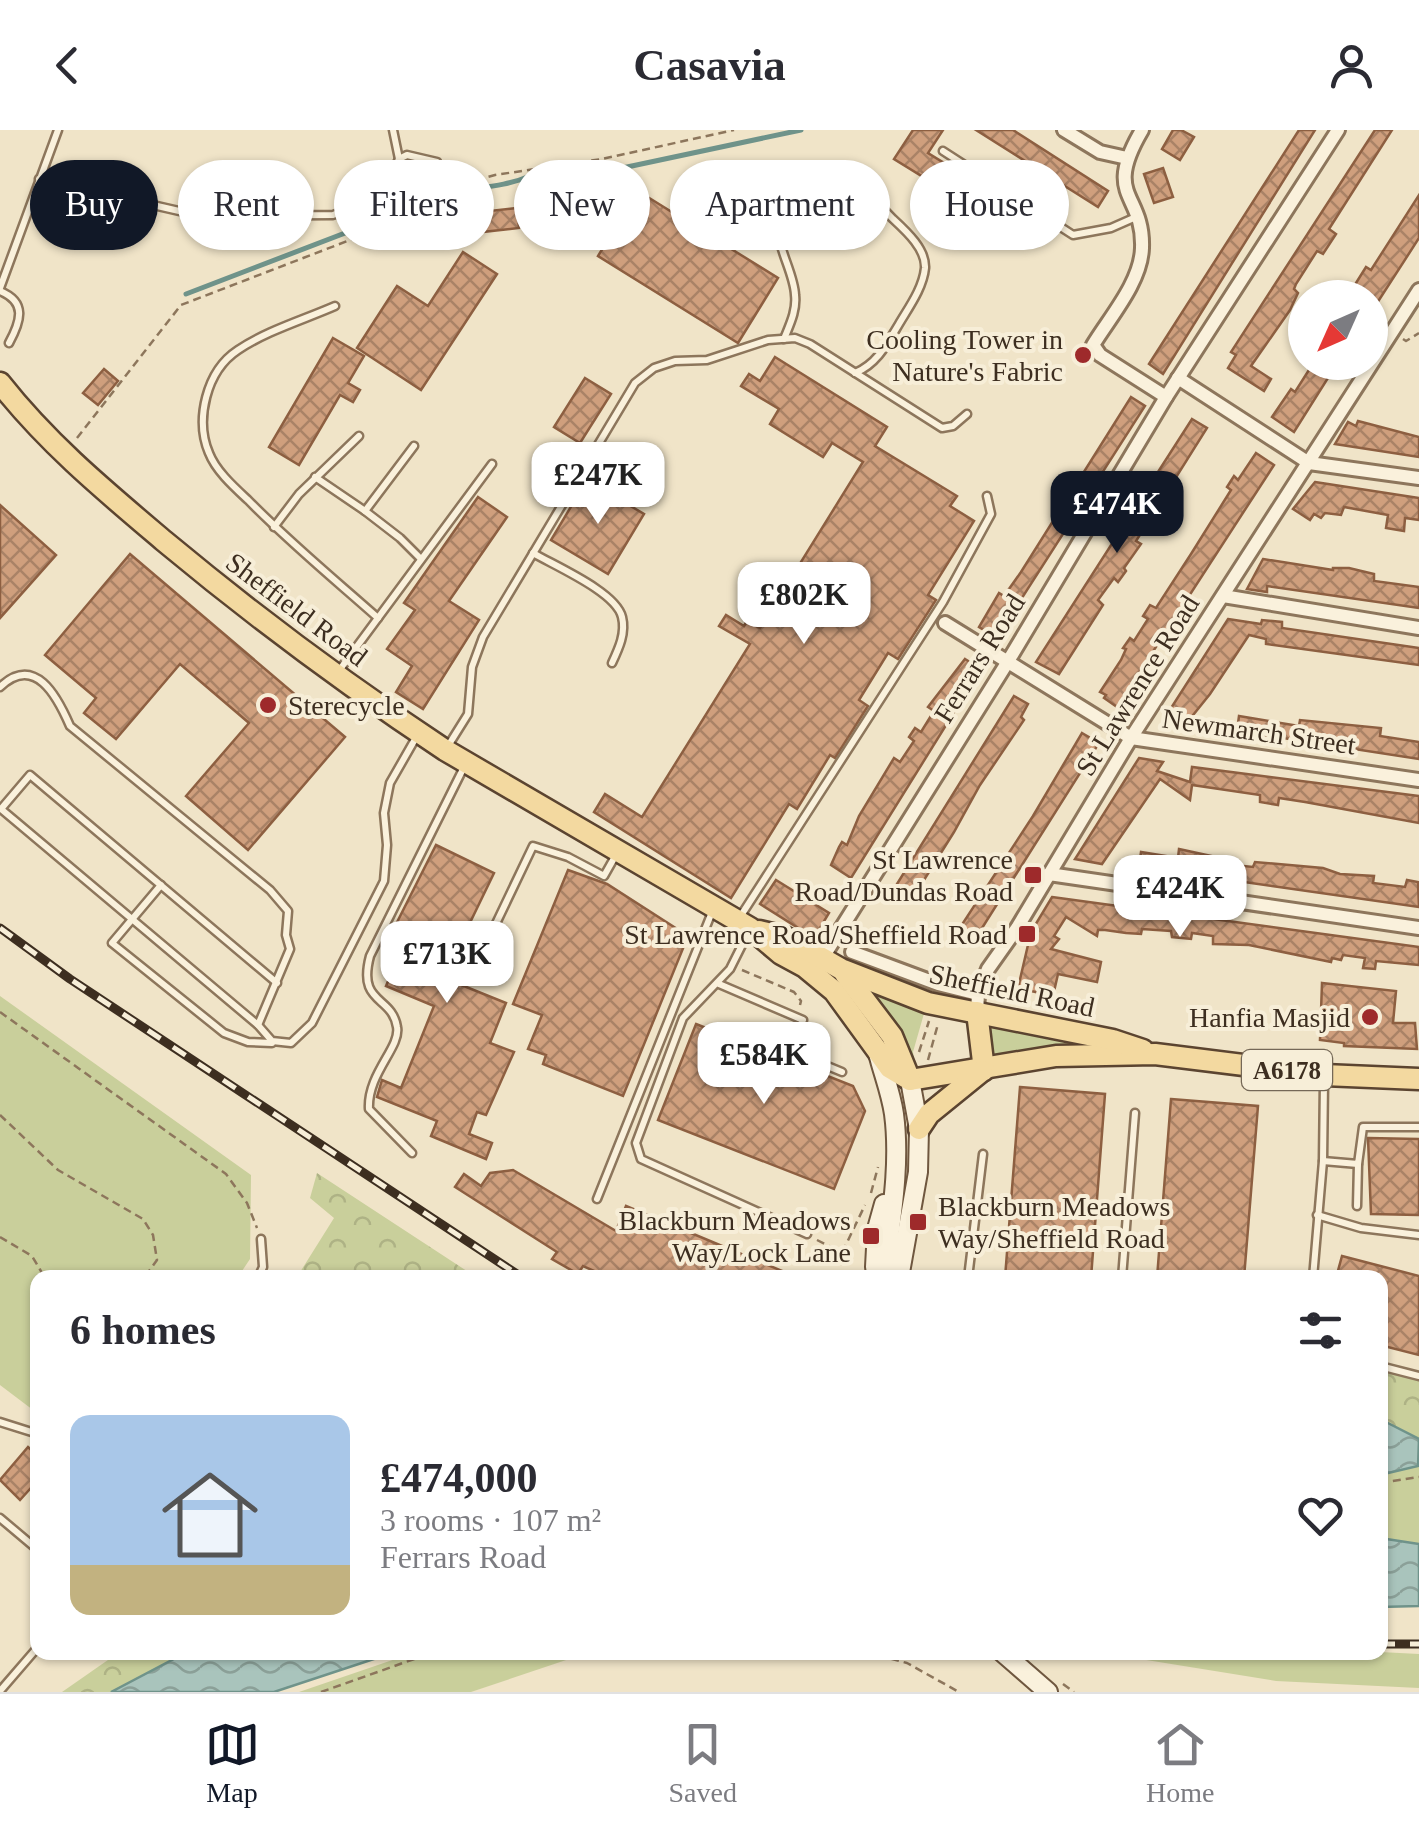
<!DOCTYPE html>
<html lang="en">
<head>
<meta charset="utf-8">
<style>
	:root { --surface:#fff; --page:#f7f7f7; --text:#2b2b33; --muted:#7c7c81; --line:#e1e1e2; --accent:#111827 }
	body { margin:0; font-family:Georgia,serif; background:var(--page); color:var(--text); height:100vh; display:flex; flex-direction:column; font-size:38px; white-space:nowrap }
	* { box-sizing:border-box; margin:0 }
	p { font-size:32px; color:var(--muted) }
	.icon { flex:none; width:55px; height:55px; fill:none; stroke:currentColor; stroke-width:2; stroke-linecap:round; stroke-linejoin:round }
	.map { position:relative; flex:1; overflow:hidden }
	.drawer { position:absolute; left:30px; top:1140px; width:1358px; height:390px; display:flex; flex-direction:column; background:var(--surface); border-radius:20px; box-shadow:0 2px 8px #0004 }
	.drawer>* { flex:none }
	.banner { position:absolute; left:30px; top:30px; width:1360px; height:90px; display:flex; gap:20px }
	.needle { width:65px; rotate:225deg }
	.controls { position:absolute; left:1288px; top:150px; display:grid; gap:20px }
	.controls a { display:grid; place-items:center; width:100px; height:100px; border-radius:50%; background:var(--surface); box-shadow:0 2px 8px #0004; font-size:50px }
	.price { position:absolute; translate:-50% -85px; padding:0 22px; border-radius:20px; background:#fff; color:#222; font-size:32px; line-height:65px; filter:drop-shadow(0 2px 5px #0008) }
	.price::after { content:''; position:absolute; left:50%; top:60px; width:30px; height:22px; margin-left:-15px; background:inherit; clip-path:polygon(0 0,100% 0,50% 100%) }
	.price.active { background:var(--accent); color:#fff }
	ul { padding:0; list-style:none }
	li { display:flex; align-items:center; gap:30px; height:250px; padding:0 40px }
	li+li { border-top:2px solid var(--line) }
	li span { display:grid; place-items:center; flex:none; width:280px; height:200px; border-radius:20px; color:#555 }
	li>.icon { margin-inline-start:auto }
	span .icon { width:120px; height:120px; fill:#fffc; stroke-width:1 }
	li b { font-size:42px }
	h2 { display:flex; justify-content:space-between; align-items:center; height:120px; padding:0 40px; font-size:42px }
	.tag { padding:0 35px; border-radius:45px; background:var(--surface); box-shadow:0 2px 8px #0004; font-size:35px; line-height:90px }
	.tag.active { background:var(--accent); color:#fff }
	header { display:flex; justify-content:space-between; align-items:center; height:130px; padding:0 40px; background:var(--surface); font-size:45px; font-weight:700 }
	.tabs { display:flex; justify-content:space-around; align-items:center; height:140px; border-top:2px solid var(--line); background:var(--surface); font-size:28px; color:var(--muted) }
	.tabs a { display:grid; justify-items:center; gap:5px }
	.tabs .active { color:var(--accent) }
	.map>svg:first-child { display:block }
</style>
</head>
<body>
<header><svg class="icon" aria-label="back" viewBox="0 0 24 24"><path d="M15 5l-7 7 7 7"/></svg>Casavia<svg class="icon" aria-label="person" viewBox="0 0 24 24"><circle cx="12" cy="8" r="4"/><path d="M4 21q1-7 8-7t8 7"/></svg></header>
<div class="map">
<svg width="1419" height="1562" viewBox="0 0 1419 1562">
	<defs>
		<pattern id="forest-crowns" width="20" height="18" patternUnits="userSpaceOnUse" patternTransform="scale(2.5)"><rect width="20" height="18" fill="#c9cf9b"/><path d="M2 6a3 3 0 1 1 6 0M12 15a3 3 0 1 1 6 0" fill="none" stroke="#aeb285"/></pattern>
		<pattern id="water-waves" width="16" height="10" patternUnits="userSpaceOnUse" patternTransform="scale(2.5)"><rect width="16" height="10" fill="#a9c4bc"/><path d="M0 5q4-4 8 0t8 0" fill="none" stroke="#8ba098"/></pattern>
		<pattern id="building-cross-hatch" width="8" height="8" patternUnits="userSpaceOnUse" patternTransform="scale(2.5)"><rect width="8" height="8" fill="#cf9f7d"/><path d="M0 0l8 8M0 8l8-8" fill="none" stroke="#a98266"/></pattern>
	</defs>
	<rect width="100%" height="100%" fill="#f0e4c8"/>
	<g fill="#c9cf9b">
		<path d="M866,858L925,880L913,922L916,940Z"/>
		<path d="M0,866L251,1045L250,1129L238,1147L38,1148L37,1283L0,1255Z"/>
		<path d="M985,894L1113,914L992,929Z"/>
		<path d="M1419,1331V1414L1380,1408V1345L1417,1336Z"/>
		<path d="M1380,1522L1419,1524V1558L1276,1551L1103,1523Z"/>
		<path d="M413,1523V1522L587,1523L471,1562H299Z"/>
	</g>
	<g fill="url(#forest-crowns)">
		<path d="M317,1043L476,1147H297L334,1088L310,1068Z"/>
		<path d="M1380,1241L1419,1245V1309L1380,1289Z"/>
		<path d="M118,1523H185L111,1562H62Z"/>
	</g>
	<g fill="url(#water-waves)" stroke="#6f938a" stroke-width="2.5">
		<path d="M1380,1289L1419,1309L1418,1336L1380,1345Z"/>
		<path d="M1380,1408L1419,1414V1476L1380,1477Z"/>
		<path d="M185,1523V1522L392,1523L274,1562H111Z"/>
	</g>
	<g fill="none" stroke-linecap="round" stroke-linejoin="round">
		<path stroke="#6f938a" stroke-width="5" d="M186,164L452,62C479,57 505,57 530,46L544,51L566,50L801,0"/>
	</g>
	<g fill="url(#building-cross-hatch)" stroke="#8d5f41" stroke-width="2.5">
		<path d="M913,0H943L928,23L1034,88L1022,108L894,29Z"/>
		<path d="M976,0H1013L1108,61L1098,77Z"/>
		<path d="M1173,0H1181L1194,7L1180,30L1162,19Z"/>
		<path d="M1299,0H1315L1163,244L1149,234Z"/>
		<path d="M1375,0H1392L1329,99L1336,104L1323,124L1317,121L1296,154L1294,159L1298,163L1290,180L1251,236L1271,249L1264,261L1228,238L1236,225L1231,222Z"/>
		<path d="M1163,38L1173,67L1154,73L1144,44Z"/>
		<path d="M638,61L778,148L738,213L598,126Z"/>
		<path d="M1419,65V108L1370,184V168H1352L1355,162L1351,161L1366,137L1371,140Z"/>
		<path d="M517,78L519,98L482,102L480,82Z"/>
		<path d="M463,122L497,144L421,260L357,218L397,156L428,176Z"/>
		<path d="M333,208L364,226L348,253L360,260L353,272L340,265L299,335L269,317Z"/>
		<path d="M775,227L887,297L875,316L957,366L950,376L974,391L928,465L936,470L898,529L888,523L859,570L868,576L835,628L830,625L797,679L789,674L731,768L594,682L605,664L642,687L750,514L719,496L726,485L744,496L747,491L760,498L863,332L832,313L823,327L770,294L779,279L741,256L749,244L760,251Z"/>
		<path d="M1314,232H1338L1294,302L1272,287L1291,259L1295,262Z"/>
		<path d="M104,239L118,251L98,275L83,263Z"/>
		<path d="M585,248L611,264L580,313L554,297Z"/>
		<path d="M1131,267L1145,276L1018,474L1023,477L1002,511L979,497L999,463L1004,466L1021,442Z"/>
		<path d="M1192,289L1207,298L1136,411L1141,414L1124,438L1126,441L1118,452L1114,448L1098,470L1103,475L1059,544L1036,532Z"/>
		<path d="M1358,291L1419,307V327L1335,314L1348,292L1356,296Z"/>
		<path d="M1256,323L1274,335L1117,577L1104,568L1106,565L1100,562L1121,530L1126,519L1123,518L1130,508L1134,511L1148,489L1143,486L1150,475L1156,478L1191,424L1231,360L1227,357L1234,346L1238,350Z"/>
		<path d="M587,350L644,384L608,444L551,410Z"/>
		<path d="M1315,352L1419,368V390L1405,388L1404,401L1386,398L1388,385L1344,377L1341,385L1325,383L1321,388L1314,384L1310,390L1293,379Z"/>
		<path d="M478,367L507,387L449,471L479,490L423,579L396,562L412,536L387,519L415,480L404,473Z"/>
		<path d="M0,375L56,425L0,488Z"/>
		<path d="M130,424L345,607L248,720L186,666L249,593L180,534L116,609L84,583L96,568L45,525Z"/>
		<path d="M1263,429L1333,440V438H1349L1374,444V451L1419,457V478L1267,456V462L1247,459Z"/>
		<path d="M1228,489L1261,494L1262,490L1282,492V498L1419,518V535L1266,514V509L1249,505L1210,564L1185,595L1164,589Z"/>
		<path d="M965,529L981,539L851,748L831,735L839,717L842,712L847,715L859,686L894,628L900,632L914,611L909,607L915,598L921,602L934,581L928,577Z"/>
		<path d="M1014,566L1028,574L1021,587L1024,590L980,655L954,702L914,766L908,762L904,768L892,762Z"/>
		<path d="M1239,586L1299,596L1300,590L1381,598L1380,606L1419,612V629L1237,601Z"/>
		<path d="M1082,603L1099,613L977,806L961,796L1033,686Z"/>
		<path d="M1139,628L1163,632L1157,641L1190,652L1192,637L1419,666V693L1305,672L1279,668L1278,675L1260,672V665L1192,655L1190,670L1160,649L1102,734L1075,729Z"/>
		<path d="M436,715L494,743L465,803L462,802L444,848L506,873L490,913L514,922L486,985L477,982L469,1004L492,1013L486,1029L431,1006L437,991L377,967L382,950L401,958L434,876L386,856L400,822L385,816Z"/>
		<path d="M1179,719L1225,729L1224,734L1253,737L1255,732L1323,738L1340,744L1374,746L1373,753L1405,757L1407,750L1418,752L1419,777L1139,737L1141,722L1178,728Z"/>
		<path d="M568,740L607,754L688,806L623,966L543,934L546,925L528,919L542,885L513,874Z"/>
		<path d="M776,750L829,783L814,808L760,774Z"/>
		<path d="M1052,767L1419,817V835L1376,831L1375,839L1363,838L1365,828L1343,825L1341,830L1332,828L1331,832L1249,815L1213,814V806L1192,803L1191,809L1172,807L1171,801L1142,799L1141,804L1126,803L1105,800H1098L1097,806L1066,787L1054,806L1059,809L1051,819L1101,832L1097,852L1058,844L1053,866L1018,858L1031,802Z"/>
		<path d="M1322,853L1396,861L1393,893H1415L1417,919L1344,916V913L1320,910Z"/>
		<path d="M696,894L853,956L865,981L834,1059L658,990Z"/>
		<path d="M1020,957L1105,964L1091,1148H1005Z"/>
		<path d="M1171,969L1258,976L1244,1148H1157Z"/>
		<path d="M1368,1008L1419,1009V1085L1371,1084Z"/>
		<path d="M513,1040L616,1101L626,1076L799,1148H610L583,1136L578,1144L552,1129L557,1122L455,1057L464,1044L481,1056L490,1043Z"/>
		<path d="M1342,1126L1419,1146V1225L1380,1215V1148H1336Z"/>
		<path d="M28,1317L38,1326V1350L20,1370L0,1350Z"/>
	</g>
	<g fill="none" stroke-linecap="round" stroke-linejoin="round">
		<defs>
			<g id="lane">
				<path d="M943,21L1073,105L1111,98L1136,87"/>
				<path d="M399,29L407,25L437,32"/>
				<path d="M39,49L201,86L333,85L374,69L387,54L399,29L393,0"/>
				<path d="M0,158L58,0"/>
				<path d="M0,161C27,172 21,191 9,213"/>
				<path d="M335,176C303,190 266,201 238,220C206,241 195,290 209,323C216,341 234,357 248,370C289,412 334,449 378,488"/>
				<path d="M784,209C789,196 797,181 795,165C794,138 767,104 782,77C814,20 861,55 893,89C906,101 926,119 925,138C923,158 909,177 899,194C887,214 877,234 855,243"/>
				<path d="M414,316L365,381L400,408L421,429"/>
				<path d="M315,347L365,381"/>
				<path d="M274,397L299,364L359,306"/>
				<path d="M533,423C555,436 616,462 622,487C626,503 619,518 612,533"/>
				<path d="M338,542L492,334"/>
				<path d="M0,557C35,524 57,566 70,596L270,760L288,781L286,805L290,819L258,895"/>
				<path d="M448,616L468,584L472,537L483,507L635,253L654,238L675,231L707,230L768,210L795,208L810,214L942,298L953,296L967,284"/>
				<path d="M161,755L112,813L224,903L248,912L272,913"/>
				<path d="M740,787L943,472L991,384L987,366"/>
				<path d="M749,801L730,839L683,888L636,1013L641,1029L807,1104"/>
				<path d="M491,804L533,716L568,727L604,746L617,723"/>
				<path d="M277,853L30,645L1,679L258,895L272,911L291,913L312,893L384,751L387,715L384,683L390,653L418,604"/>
				<path d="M719,854L803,890L791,921L842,942"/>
				<path d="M412,1023L369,979C367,944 401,917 397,897C392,865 357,875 370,826L464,637"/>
				<path d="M1323,1031L1358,1034L1363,997H1419"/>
				<path d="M597,1069L712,782"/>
				<path d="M1357,1076L1358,1034"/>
				<path d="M1317,1085L1361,1098L1419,1105"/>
				<path d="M258,1148L263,1137L261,1109"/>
				<path d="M968,1148L983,1024"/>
				<path d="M1122,1148L1135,983"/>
				<path d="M1313,1148L1323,1031L1324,951"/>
				<path d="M1380,1236L1419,1246"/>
				<path d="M0,1292L38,1304"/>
				<path d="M0,1388L38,1420"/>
				<path d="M0,1561L38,1517"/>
			</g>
			<g id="street">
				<path d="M1064,0L1100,22L1127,28"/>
				<path d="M1142,0C1102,68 1144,62 1142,118C1141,152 1110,187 1093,215L1100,225L1166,267"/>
				<path d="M1178,248L1309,333L1419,348"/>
				<path d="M1223,466L1419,498"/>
				<path d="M945,493L1131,608L1419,650"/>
				<path d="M1049,744L1419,798"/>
				<path d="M852,822L938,854L978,864"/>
				<path d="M822,829L1007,533L1166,267L1338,0"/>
				<path d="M977,882L978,864L988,839L1017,798L1131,608L1419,160"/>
			</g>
			<g id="secondary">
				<path d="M878,923C883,943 891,963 894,984C901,1037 890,1094 884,1148"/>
				<path d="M875,1137L877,1099L884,1074"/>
				<path d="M899,1148L918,1042L919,999L910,950"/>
				<path d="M1002,1522L1048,1562"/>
			</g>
			<g id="primary">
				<path d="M0,253C48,314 105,361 164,411C253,485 348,556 445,620L750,798L781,824L805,837L834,861L890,938L910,950L1056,926L1155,924L1324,945L1419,949"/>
				<path d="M759,801L785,807L841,839L928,873L1113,910L1143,920"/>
				<path d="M845,844L892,906L910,950"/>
				<path d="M977,882L984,940"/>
				<path d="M919,999L929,984L982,941"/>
			</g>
		</defs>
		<use href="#lane" stroke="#8d765c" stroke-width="11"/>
		<use href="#street" stroke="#8d765c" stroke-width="18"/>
		<use href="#secondary" stroke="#6f573f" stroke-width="22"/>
		<use href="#primary" stroke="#5b4430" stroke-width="25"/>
		<g stroke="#8d765c" stroke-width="2.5" stroke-dasharray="8 5" stroke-linecap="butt">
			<path d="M1403,209L1406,211L1419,203"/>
			<path d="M77,308L181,175L376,100L381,87L430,63L495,45L602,29L734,0"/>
			<path d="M742,840L794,862L801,871L800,875"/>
			<path d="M0,882L226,1044L247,1073L257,1098"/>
			<path d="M919,922L929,891"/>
			<path d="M928,930L938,894"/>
			<path d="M0,985L58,1040L143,1089L153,1105L157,1130L144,1148"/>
			<path d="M871,1063L878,1037"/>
			<path d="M0,1107L32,1126L45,1148"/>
			<path d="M817,1110L841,1122"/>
			<path d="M839,1148L842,1123L865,1075"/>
			<path d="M1380,1353L1419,1347"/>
			<path d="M866,1522L907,1533L959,1562"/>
			<path d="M1063,1554L1074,1562"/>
			<path d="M321,1562L434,1522"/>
		</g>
		<use href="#lane" stroke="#faf1dc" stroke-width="6"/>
		<use href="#street" stroke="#faf1dc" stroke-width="12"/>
		<use href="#secondary" stroke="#faf1dc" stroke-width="18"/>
		<use href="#primary" stroke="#f3d9a0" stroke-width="20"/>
		<defs>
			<g id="rail">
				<path d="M0,798L70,849L523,1148"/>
				<path d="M1380,1514H1419"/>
			</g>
		</defs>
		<use href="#rail" stroke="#3d2e20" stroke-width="9"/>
		<use href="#rail" stroke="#f7eed8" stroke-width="5" stroke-dasharray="15" stroke-linecap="butt"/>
	</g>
	<g fill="#9e2a2b" stroke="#f7eed8" stroke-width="4">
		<circle cx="1083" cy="225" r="10"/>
		<circle cx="268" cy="575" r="10"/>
		<rect x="1023" y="735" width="20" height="20" rx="5"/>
		<rect x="1017" y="794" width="20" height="20" rx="5"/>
		<circle cx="1370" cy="887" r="10"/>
		<rect x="908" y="1082" width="20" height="20" rx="5"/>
		<rect x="861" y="1096" width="20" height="20" rx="5"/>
	</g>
	<g text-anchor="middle" stroke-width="8" stroke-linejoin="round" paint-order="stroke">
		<rect fill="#f7eed8" stroke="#756857" stroke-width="2.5" x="1242" y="920" width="90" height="40" rx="8"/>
		<g font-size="25" font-weight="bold" fill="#3d2e20">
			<text x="1287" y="949">A6178</text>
		</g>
		<g font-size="28" fill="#3d2e20" stroke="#f7eed8" text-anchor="end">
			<text x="1063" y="219">Cooling Tower in<tspan x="1063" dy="32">Nature's Fabric</tspan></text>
			<text x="288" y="585" text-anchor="start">Sterecycle</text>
			<text x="1013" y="739">St Lawrence<tspan x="1013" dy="32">Road/Dundas Road</tspan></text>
			<text x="1007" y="814">St Lawrence Road/Sheffield Road</text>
			<text x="1350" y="897">Hanfia Masjid</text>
			<text x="938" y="1086" text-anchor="start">Blackburn Meadows<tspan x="938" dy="32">Way/Sheffield Road</tspan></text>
			<text x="851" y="1100">Blackburn Meadows<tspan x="851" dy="32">Way/Lock Lane</tspan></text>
		</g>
		<g font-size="28" fill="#3d2e20" stroke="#f7eed8">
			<text transform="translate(297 479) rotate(37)" y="10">Sheffield Road</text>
			<text transform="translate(979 528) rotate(-58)" y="10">Ferrars Road</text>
			<text transform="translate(1137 555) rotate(-58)" y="10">St Lawrence Road</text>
			<text transform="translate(1259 601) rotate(8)" y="10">Newmarch Street</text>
			<text transform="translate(1012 860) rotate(12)" y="10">Sheffield Road</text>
		</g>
	</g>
</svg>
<div class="controls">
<a><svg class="needle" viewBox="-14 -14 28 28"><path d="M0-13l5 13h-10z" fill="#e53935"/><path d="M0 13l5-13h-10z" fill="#7c7c81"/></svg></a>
</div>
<b class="price" style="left:598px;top:397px">£247K</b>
<b class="price active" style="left:1117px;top:426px">£474K</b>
<b class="price" style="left:804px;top:517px">£802K</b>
<b class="price" style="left:1180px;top:810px">£424K</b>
<b class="price" style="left:447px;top:876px">£713K</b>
<b class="price" style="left:764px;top:977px">£584K</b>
<div class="banner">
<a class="tag active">Buy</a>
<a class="tag">Rent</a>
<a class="tag">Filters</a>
<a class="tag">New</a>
<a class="tag">Apartment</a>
<a class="tag">House</a>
</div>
<section class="drawer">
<h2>6 homes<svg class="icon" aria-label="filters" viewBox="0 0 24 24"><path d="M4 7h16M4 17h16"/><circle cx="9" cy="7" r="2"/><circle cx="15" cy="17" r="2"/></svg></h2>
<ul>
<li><span style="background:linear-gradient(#a9c7e8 75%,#c2b280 0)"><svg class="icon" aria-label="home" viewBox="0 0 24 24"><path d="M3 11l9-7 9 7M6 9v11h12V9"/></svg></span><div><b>£474,000</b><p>3 rooms · 107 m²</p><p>Ferrars Road</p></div><svg class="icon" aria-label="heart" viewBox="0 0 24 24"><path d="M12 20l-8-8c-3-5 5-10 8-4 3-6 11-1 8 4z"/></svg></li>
</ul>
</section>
</div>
<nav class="tabs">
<a class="active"><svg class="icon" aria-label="map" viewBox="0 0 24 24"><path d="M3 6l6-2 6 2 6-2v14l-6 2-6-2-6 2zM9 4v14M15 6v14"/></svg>Map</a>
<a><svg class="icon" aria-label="saved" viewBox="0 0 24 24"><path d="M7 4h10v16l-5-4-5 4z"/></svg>Saved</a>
<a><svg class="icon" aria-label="home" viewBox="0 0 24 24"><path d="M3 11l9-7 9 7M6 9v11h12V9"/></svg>Home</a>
</nav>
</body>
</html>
